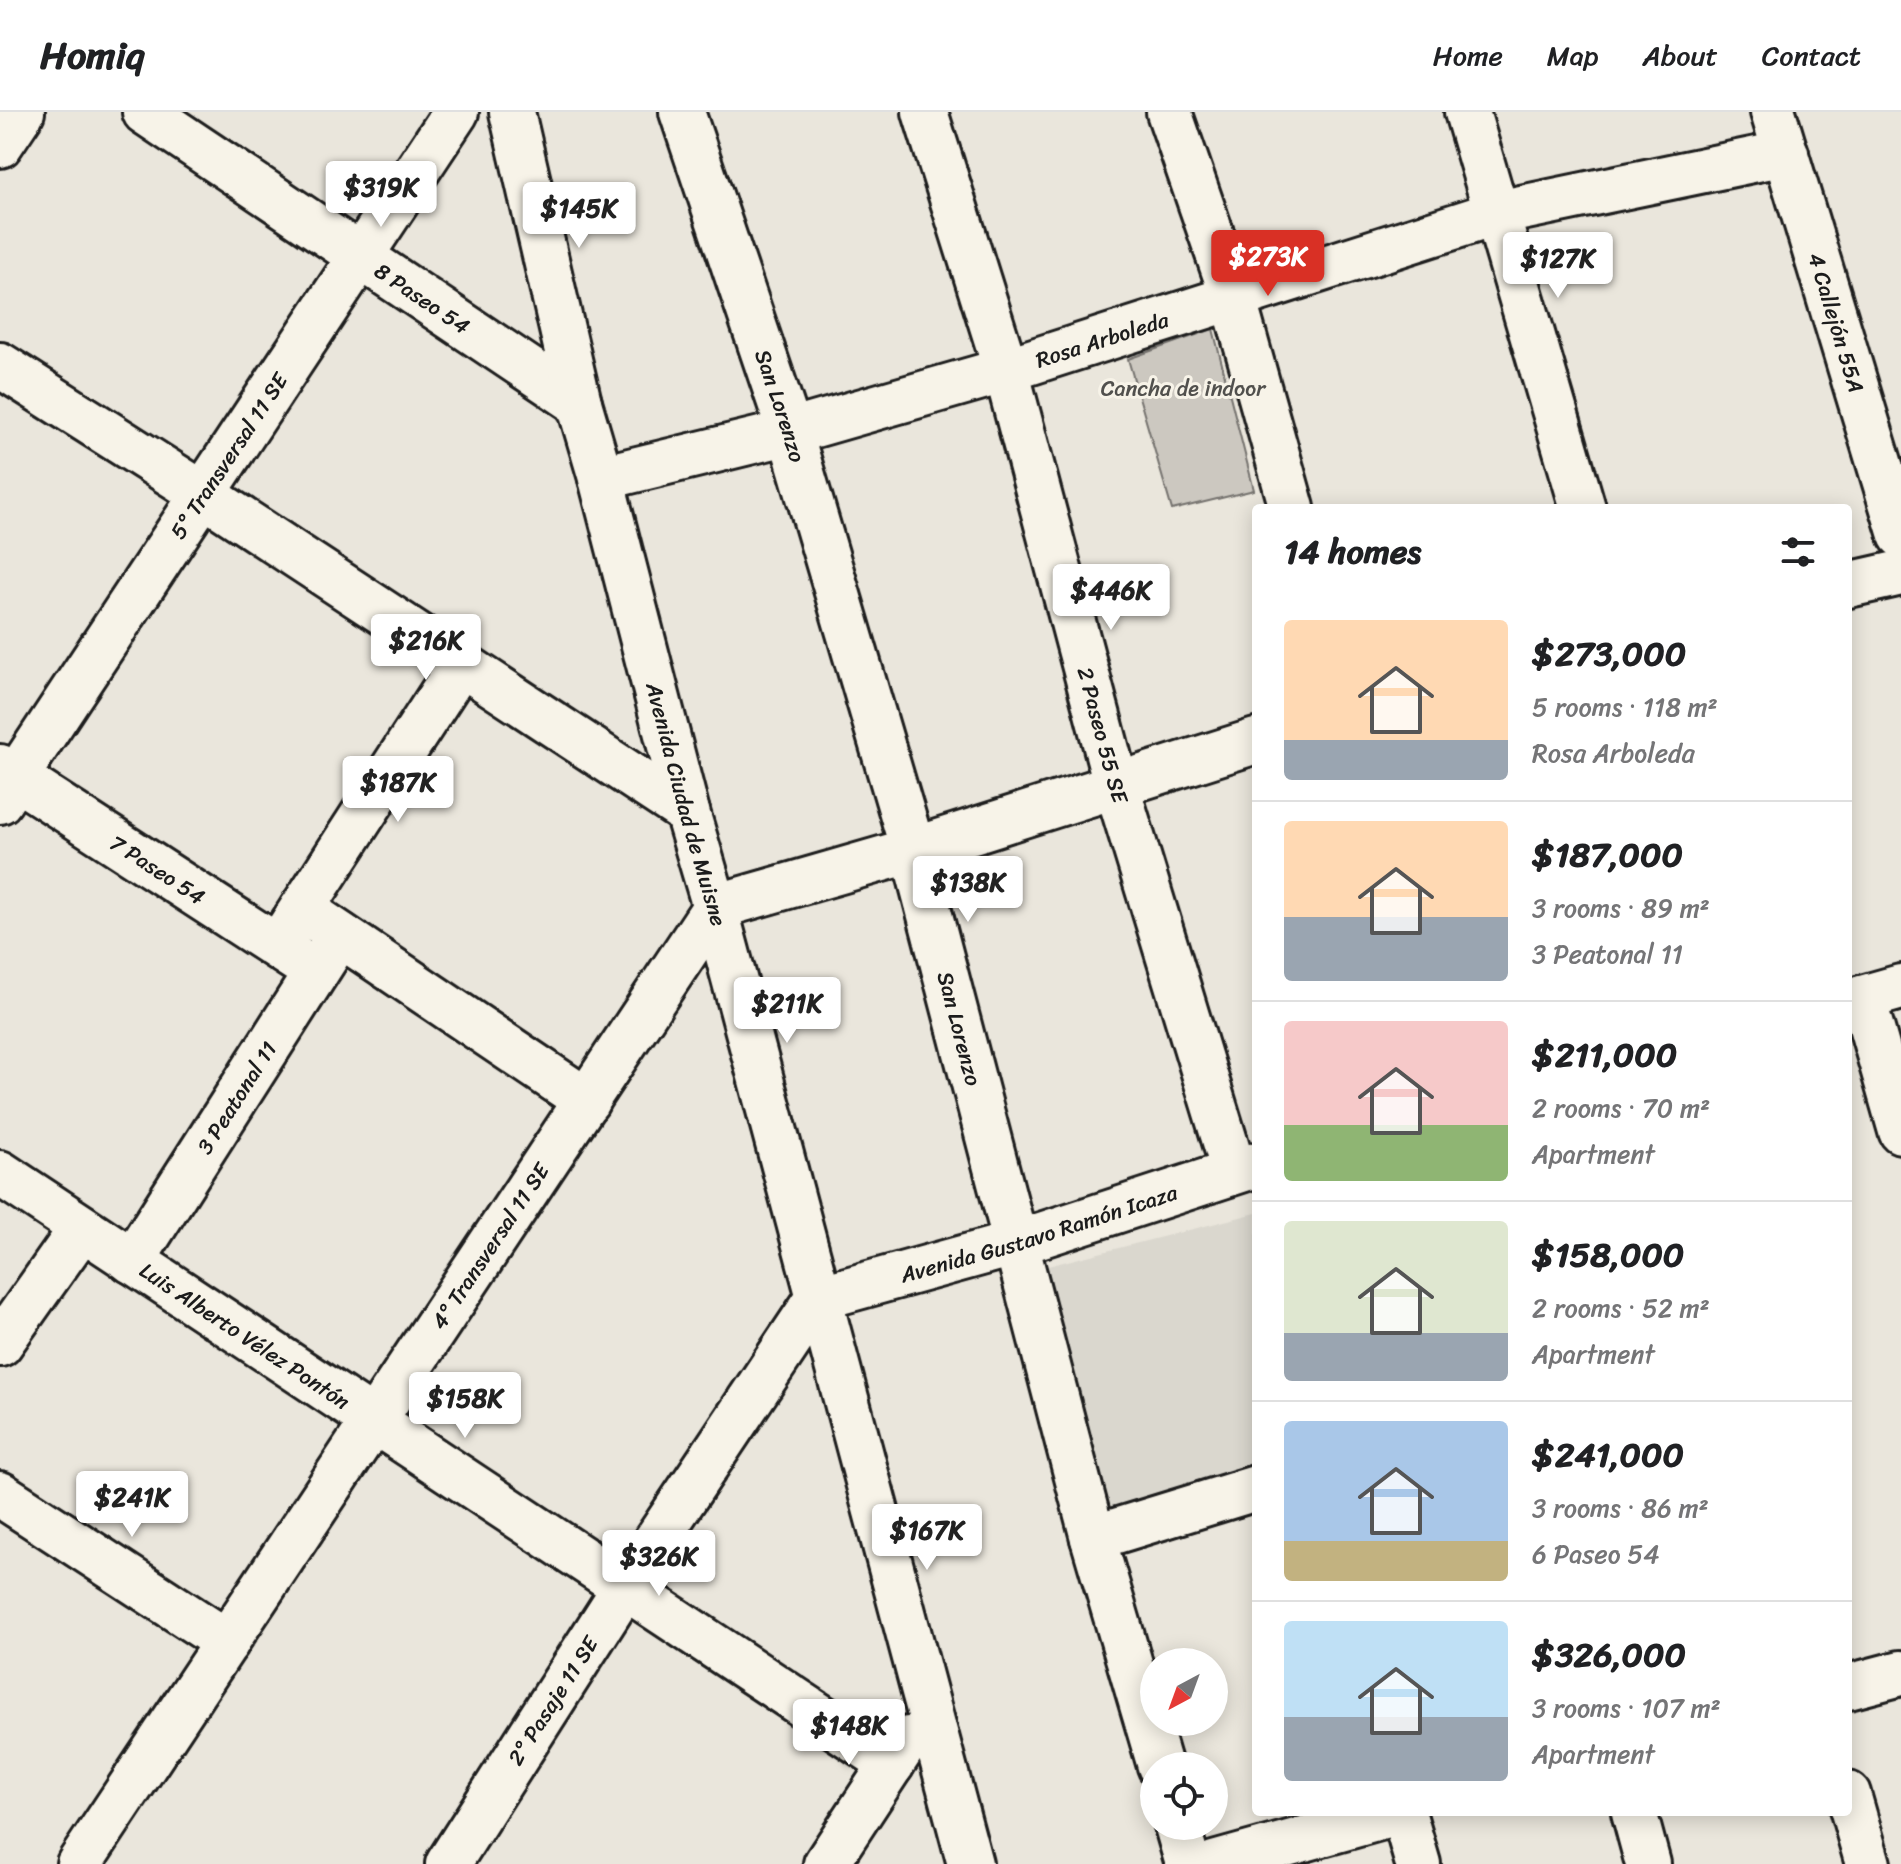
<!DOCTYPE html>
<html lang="en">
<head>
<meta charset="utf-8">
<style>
	:root { --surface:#fff; --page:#f2f2f2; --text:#202124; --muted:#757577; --line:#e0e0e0; --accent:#d93025 }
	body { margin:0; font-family:Sriracha,sans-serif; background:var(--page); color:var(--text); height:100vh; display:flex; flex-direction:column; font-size:30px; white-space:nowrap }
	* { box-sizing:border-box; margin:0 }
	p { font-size:26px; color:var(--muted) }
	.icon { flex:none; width:44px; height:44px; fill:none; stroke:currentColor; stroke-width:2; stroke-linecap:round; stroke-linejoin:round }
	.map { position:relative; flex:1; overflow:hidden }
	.sheet { position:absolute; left:1252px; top:392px; width:600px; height:1312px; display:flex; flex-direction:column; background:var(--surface); border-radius:8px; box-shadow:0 4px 20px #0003 }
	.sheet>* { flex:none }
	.needle { width:52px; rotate:221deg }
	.tools { position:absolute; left:1140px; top:1536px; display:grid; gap:16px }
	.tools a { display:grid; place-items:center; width:88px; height:88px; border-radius:50%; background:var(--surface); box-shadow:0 4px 20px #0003; font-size:40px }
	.price { position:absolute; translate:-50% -68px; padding:0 18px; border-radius:8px; background:#fff; color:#222; font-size:26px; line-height:52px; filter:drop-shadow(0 2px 4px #0008) }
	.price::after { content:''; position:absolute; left:50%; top:48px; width:24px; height:18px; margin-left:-12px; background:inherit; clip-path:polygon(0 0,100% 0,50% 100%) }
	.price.active { background:var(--accent); color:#fff }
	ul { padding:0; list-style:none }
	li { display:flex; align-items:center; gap:24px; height:200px; padding:0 32px }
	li+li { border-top:2px solid var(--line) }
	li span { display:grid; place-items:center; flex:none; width:224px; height:160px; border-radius:8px; color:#555 }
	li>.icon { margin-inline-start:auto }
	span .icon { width:96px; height:96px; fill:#fffc; stroke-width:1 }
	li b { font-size:34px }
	h2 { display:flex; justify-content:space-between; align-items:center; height:96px; padding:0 32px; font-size:34px }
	header { display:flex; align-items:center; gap:48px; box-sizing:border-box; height:112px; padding:0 40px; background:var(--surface); border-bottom:2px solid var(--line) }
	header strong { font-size:38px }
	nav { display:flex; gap:44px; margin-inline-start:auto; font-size:28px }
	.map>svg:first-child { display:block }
</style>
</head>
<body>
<header>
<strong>Homiq</strong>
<nav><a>Home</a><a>Map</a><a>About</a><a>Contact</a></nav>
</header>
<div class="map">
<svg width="1901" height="1752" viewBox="0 0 1901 1752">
	<rect width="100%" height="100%" fill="#eae6dc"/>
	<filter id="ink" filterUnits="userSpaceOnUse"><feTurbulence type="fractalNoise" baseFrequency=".0125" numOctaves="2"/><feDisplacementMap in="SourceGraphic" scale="16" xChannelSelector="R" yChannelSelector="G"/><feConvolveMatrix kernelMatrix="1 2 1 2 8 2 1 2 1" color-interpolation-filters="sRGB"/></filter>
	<g filter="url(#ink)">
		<path fill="#dad7ce" d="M1256,1101V1356L1101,1398L1036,1157Z"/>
		<path fill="#ccc8c0" stroke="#74726e" stroke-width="2" d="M1213,217L1254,378L1172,398L1128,247Z"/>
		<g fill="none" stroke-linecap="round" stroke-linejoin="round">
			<defs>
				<g id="minor">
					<path id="s1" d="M145,0L579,291"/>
					<path id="s2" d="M512,0L579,291L601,366L687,700L715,795L970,1752"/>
					<path id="s3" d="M682,0L790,320L913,738L1093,1426L1160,1654"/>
					<path id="s4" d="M925,0L1006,258L1116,672L1234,1059"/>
					<path d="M1169,0L1233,185L1292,396"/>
					<path d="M1467,0L1583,396"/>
					<path id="s5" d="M1773,0L1901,423"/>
					<path d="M0,33L22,0"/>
					<path d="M0,253L203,382L687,700"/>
					<path id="s6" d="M601,366L790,320L1006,258L1497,101L1786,41"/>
					<path d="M1848,473L1901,461"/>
					<path id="s7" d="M0,655L316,860"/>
					<path id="s8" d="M0,689L456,0"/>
					<path d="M302,797L587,989"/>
					<path d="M287,820L461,552"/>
					<path d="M1863,886L1901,1019"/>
					<path d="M1848,890L1901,875"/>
					<path id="s9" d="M0,1061L892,1652"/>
					<path id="s10" d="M132,1149L340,823"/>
					<path id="s11" d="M818,1186L1017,1131L1256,1053"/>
					<path d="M0,1232L82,1116"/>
					<path d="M0,1382L227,1530"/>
					<path d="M1093,1426L1256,1376"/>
					<path d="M1848,1575L1901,1561"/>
					<path d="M1848,1682L1868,1752"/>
					<path d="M1403,1700L1418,1752"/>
					<path d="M1634,1700L1648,1752"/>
					<path d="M1177,1714L1188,1752"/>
					<path id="s12" d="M79,1752L715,795L913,738L1256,629"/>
					<path id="s13" d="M448,1752L625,1475L818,1186"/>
					<path d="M826,1752L908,1627"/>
					<path d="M1214,1752L1401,1700"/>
				</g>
			</defs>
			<use href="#minor" stroke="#1c1c1c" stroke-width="50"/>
			<use href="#minor" stroke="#f7f3e8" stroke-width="44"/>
		</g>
	</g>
	<g text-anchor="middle" stroke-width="6" stroke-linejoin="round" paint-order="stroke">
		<g font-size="22" fill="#1c1c1c" stroke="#f7f3e8">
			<text dy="8" stroke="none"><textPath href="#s1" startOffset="334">8 Paseo 54</textPath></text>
			<text dy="8" stroke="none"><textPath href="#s5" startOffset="220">4 Callejón 55A</textPath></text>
			<text dy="8" stroke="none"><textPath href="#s6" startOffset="520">Rosa Arboleda</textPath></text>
			<text dy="8" stroke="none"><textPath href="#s3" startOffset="310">San Lorenzo</textPath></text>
			<text dy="8" stroke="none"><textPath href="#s8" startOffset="414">5° Transversal 11 SE</textPath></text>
			<text dy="8" stroke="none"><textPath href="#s4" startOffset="648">2 Paseo 55 SE</textPath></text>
			<text dy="8" stroke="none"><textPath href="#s2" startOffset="714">Avenida Ciudad de Muisne</textPath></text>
			<text dy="8" stroke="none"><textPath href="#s7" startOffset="188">7 Paseo 54</textPath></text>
			<text dy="8" stroke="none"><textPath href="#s3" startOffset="958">San Lorenzo</textPath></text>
			<text dy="8" stroke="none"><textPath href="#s10" startOffset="194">3 Peatonal 11</textPath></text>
			<text dy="8" stroke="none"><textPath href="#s11" startOffset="230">Avenida Gustavo Ramón Icaza</textPath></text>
			<text dy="8" stroke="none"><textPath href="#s12" startOffset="742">4° Transversal 11 SE</textPath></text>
			<text dy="8" stroke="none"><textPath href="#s9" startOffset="294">Luis Alberto Vélez Pontón</textPath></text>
			<text dy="8" stroke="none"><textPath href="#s13" startOffset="194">2° Pasaje 11 SE</textPath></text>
		</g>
		<g font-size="22" fill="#51504d" stroke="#f7f3e8">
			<text x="1183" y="284">Cancha de indoor</text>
		</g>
	</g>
</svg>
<div class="tools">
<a><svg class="needle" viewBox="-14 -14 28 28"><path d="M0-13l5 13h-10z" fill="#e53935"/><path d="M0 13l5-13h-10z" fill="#757577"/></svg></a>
<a><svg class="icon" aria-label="locate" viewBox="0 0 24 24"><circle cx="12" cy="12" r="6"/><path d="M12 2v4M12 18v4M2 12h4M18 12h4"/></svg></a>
</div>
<b class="price" style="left:381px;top:117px">$319K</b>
<b class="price" style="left:579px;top:138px">$145K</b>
<b class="price active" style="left:1268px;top:186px">$273K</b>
<b class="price" style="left:1558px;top:188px">$127K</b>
<b class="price" style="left:1111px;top:520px">$446K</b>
<b class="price" style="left:426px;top:570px">$216K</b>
<b class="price" style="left:398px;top:712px">$187K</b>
<b class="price" style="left:968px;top:812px">$138K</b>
<b class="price" style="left:787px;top:933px">$211K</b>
<b class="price" style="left:465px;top:1328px">$158K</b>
<b class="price" style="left:132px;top:1427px">$241K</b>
<b class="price" style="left:927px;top:1460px">$167K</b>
<b class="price" style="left:659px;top:1486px">$326K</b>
<b class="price" style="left:849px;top:1655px">$148K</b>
<section class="sheet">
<h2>14 homes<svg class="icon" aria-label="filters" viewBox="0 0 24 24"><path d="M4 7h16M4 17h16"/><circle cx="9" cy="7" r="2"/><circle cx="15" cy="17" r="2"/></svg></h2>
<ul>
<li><span style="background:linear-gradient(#ffd9b3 75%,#9aa5b1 0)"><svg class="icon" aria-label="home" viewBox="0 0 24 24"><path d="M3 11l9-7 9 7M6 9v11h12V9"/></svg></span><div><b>$273,000</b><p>5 rooms · 118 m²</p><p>Rosa Arboleda</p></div></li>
<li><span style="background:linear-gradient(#ffd9b3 60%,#9aa5b1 0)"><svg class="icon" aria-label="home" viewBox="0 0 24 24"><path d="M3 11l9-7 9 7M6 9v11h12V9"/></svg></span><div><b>$187,000</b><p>3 rooms · 89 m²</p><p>3 Peatonal 11</p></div></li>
<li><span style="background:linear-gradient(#f6c9c9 65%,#8fb573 0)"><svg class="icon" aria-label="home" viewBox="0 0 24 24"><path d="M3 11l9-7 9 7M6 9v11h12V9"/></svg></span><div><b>$211,000</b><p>2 rooms · 70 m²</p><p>Apartment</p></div></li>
<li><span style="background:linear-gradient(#dfe7d0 70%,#9aa5b1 0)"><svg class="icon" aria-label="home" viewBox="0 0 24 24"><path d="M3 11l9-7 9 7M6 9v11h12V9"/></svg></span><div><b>$158,000</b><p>2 rooms · 52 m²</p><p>Apartment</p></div></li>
<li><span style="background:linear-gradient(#a9c7e8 75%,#c2b280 0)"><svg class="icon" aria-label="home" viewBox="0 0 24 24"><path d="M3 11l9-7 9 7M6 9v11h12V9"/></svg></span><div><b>$241,000</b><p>3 rooms · 86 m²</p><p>6 Paseo 54</p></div></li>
<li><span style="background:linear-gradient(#bfe0f5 60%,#9aa5b1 0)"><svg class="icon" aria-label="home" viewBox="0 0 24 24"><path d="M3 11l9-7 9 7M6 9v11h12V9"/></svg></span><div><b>$326,000</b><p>3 rooms · 107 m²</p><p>Apartment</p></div></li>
</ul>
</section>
</div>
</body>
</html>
